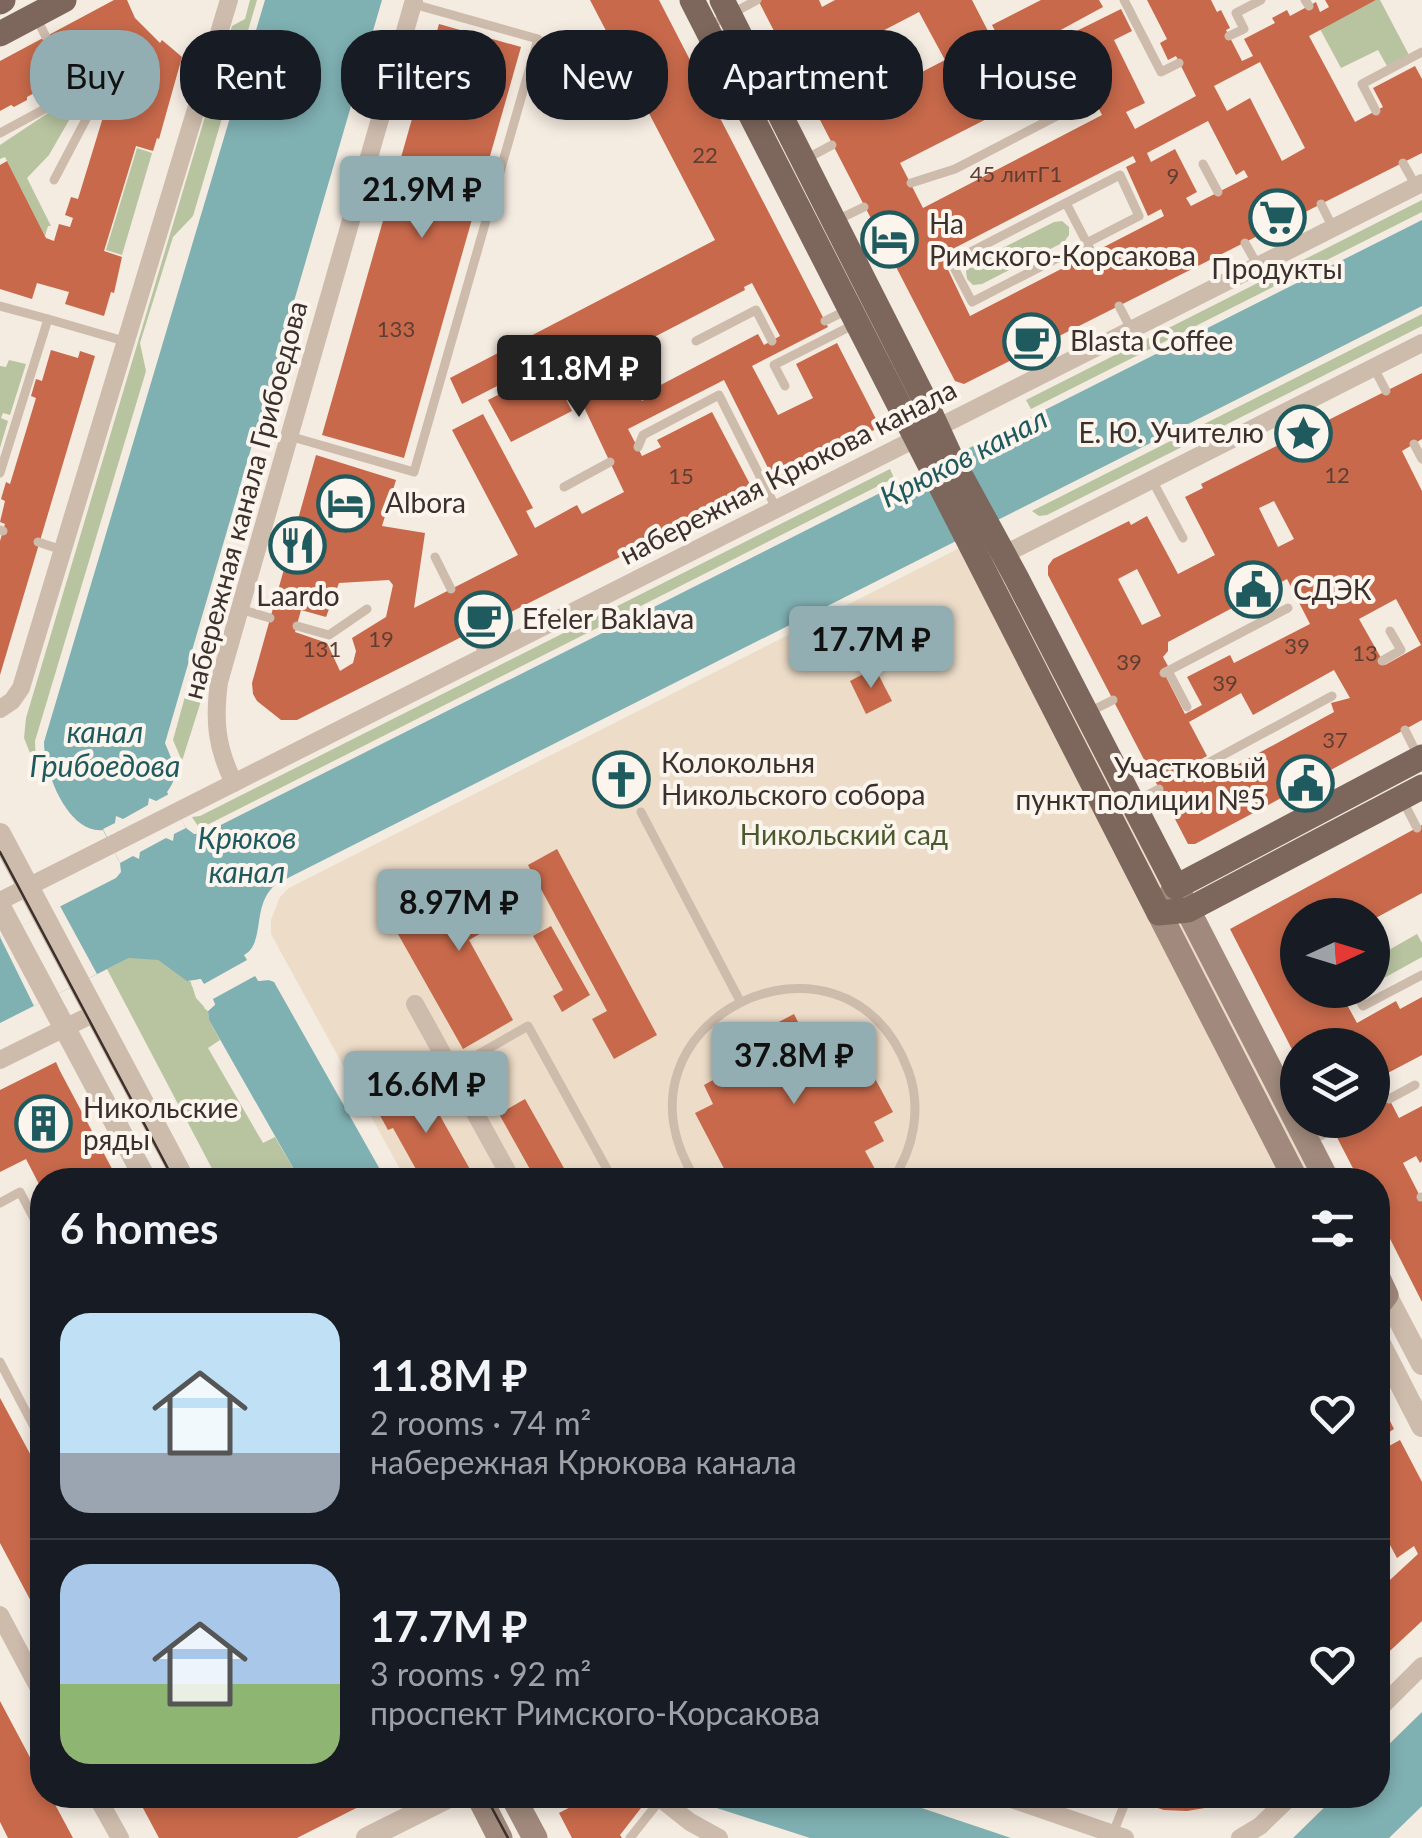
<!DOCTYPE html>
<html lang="en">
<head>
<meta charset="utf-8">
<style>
	:root { --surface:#171b24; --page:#242831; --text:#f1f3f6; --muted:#9ea1a6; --line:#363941; --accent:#92aeb2 }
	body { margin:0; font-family:Lato,sans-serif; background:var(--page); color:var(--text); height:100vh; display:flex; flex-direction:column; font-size:38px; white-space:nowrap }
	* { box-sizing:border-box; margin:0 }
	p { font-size:32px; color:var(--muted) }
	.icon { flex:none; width:55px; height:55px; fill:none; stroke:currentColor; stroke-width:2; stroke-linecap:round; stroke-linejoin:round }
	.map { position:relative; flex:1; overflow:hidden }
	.drawer { position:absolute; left:30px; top:1168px; width:1360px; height:640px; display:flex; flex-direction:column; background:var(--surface); border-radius:40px; box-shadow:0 5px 15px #0003 }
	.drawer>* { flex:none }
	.banner { position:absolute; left:30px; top:30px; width:1362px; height:90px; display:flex; gap:20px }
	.needle { width:65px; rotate:86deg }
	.tools { position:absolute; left:1280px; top:898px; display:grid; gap:20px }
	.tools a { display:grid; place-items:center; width:110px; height:110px; border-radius:50%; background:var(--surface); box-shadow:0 5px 15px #0003; font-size:50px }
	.price { position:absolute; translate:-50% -85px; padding:0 22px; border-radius:10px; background:var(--accent); color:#111; font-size:32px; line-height:65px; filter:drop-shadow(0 2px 5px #0008) }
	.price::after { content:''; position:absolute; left:50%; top:60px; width:30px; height:22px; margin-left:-15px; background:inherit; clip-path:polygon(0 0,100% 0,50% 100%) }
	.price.current { background:#222; color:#fff }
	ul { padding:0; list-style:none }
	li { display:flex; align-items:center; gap:30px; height:250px; padding:0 30px }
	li+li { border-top:2px solid var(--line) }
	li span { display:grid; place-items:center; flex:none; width:280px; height:200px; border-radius:30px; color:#555 }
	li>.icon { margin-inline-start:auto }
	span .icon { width:120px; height:120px; fill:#fffc; stroke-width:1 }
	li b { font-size:42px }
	h2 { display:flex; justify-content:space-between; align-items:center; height:120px; padding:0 30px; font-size:42px }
	.tag { padding:0 35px; border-radius:40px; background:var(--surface); box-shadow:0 5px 15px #0003; font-size:35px; line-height:90px }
	.tag.current { background:var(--accent); color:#111 }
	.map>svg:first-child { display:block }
</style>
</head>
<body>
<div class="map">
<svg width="1422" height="1838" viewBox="0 0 1422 1838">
	<rect width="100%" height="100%" fill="#f4ebe1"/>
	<g fill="#b8c4a0">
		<path d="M250,0H257L193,216L173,237L140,343L146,371L35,741L36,768L24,738L26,718L232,26L245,19Z"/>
		<path d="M1376,0H1380L1409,55L1387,66L1378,50L1341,68L1320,29Z"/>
		<path d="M69,99L77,103L76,108L49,155L27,178L51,226H48L45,236L5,157L0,159V145Z"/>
		<path d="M137,148L152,153L122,255L106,250Z"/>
		<path d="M1422,200V212L1031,409L1026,400Z"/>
		<path d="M1062,221L1069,227V235L1064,242L982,284L973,285L967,279L966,271L971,264L1054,222Z"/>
		<path d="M1422,314V326L1047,515L1039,516L1032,511Z"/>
		<path d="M9,360L26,364L10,415L3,413L1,418L8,421L0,448V366L6,367Z"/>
		<path d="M890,469L894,478L203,827L198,826L192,817L200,816Z"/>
		<path d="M206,663H213L182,761L173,740L191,675Z"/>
		<path d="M1417,934L1422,943V957L1375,983L1373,959Z"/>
		<path d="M144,957L158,960L191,982L196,998L208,1011L209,1020L220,1040L208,1048L263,1143L275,1137L300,1180H218L107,969L129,958Z"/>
	</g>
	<path fill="#ecdcc8" d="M999,528L1342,1180H406L271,934V920L280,897L289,888Z"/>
	<g fill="#7fb0b2">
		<path d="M265,0H382L165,743C172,761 181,775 167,792L186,828L194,834L205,833L1422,220V306L276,884C251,905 266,940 245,955L258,981L266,979L274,982L386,1180H300L209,1020L208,1011L215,1004L201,979L187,981L158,960L129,958L0,1023V937L116,878L121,872L120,863L103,830C68,834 44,772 44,742Z"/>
		<path d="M1422,1712V1806L1389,1838H1293L1337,1795H1378V1755Z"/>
		<path d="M687,1795H883L1011,1838H810L695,1801Z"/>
	</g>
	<g fill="#f4ebe1">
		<path d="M169,794L186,828L174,834L173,841L166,838L140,852L139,859L133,856L120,863L103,829L115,823L116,816L123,819L148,805L149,798L156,801Z"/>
		<path d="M60,906L97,974L34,1006L0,937Z"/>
		<path d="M253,949L257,952L251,957L260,973L269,974L270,980L259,981L255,976L213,999L215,1005L208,1011L204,1008L208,1003L198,985L192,987L191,982L200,979L204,984L247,960L244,955Z"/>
	</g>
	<g fill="#c8694b" fill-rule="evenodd">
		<path d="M114,0H127L135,18L160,43L162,40L182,57L159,139L157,138L153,151L136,146L104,251L122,257L114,293L111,292L104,316L65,304L69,292L37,283L32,299L0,289V165L7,161L46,238L54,241L59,224L70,227L73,218L65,215L71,197L78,199L111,91L129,96L126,107H129L144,58L150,49L127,42L111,55L102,59L101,57L27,97V100L14,107L11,105L0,111V61Z"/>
		<path d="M590,0H659L828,327L752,366L778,415L813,398L796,364L837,343L877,421L874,430L774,480L724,380L628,429L642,456L661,447L657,440L712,412L753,490L297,720H281L257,701L253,694L252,683L316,455L396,480L382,526L425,533L414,608L518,555L452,430L483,414L533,508L526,511L535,528L577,505L582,514L624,492L583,405L580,407L569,385L561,389L572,411L511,442L488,400L586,350L582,343L462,404L450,378L715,240ZM752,283L780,336L764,345L758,334L653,389L655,394L642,401L617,351L631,344L633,348L745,290L744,287ZM389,580L393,585L386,617L352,638L356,651L353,663L340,671L327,643L295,632L301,610L326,617L339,583Z"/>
		<path d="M758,0H819L822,7L835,0H972L1006,66L1121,9L1132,31L1114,40L1145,103L1126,112L1135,129L1196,96L1176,56L1168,60L1160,43L1167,39L1147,0H1211L1217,12L1221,10L1230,28L1226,30L1242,61L1253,56L1244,39L1275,23L1272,18L1287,10L1290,16L1316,2L1320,12L1329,7L1325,0H1376L1309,36L1355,122L1383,107L1373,88L1415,66L1422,79V153L964,384L955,381ZM919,12L945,60L893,87L889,96L892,102L875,111L844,51ZM1260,62L1305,148L1282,161L1250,98L1227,111L1214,86ZM1063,80L1068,90L1085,81L1102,115L923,208L900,163ZM1208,121L1236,175L1244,170L1248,177L1191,206L1186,198L1197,192L1175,149L1151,162L1147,153ZM1133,156L1136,162L1126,167L1148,216L1161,209L1164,216L970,316L941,255Z"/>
		<path d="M1041,0H1099L1103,7L1009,58L992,25Z"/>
		<path d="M439,24L521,47L404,458L322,435Z"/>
		<path d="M51,350L78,358L80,351L95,356L0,675V541L5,524L0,522L5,501L1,499L6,482L10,484L36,398L31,396L36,379L42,381Z"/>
		<path d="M1422,373V439L1402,451L1422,491V720L1329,771L1332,775L1285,801L1283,797L1195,844H1188L1048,575V566L1053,559L1129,521L1131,525L1147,516L1178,574L1215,555L1185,497L1203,488L1201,484ZM1274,501L1294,539L1278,547L1259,508ZM1137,569L1161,616L1142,625L1118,579ZM1287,579L1310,624L1234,663L1230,655L1187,677L1202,705L1185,714L1162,669L1168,666L1163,657L1168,651V642ZM1396,599L1421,645L1385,665L1359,619ZM1334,670L1350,698L1331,703L1334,712L1224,772L1216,765L1208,769L1210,780L1204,783L1194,763L1207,756L1189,722L1241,693L1253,715Z"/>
		<path d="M875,668L892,701L866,714L850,681Z"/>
		<circle cx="623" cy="784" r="21"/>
		<path d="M1422,825V893L1372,920V915H1298V990H1339L1357,1023L1396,1001L1400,1009L1422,997V1055L1384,1075L1382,1085L1399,1118L1422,1106V1161L1420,1163L1416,1156L1403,1163L1422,1200V1302L1378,1215V1180H1359L1328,1120H1372V1045H1298V1061L1230,929Z"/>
		<path d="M557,849L657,1035L614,1059L592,1019L607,1011L528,865Z"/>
		<path d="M489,869L515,914L469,940L513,1020L463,1049L394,927L397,916Z"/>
		<path d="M551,926L590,995L562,1012L553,996L563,990L533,936Z"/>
		<path d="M794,1014L804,1034L822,1024L832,1042L850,1032L893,1112L874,1122L884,1141L865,1151L875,1169L855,1180H730L695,1113L713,1104L704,1085L722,1075L712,1057Z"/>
		<path d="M56,1062L60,1071L118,1180H42V1190L26,1159L0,1172V1090Z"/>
		<path d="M427,1082L439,1102L434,1105L476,1180H422L393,1128L388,1130L377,1110Z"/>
		<path d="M525,1099L569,1177L579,1172L583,1180H536L499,1114Z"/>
		<path d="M1378,1397L1394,1429L1378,1439Z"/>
		<path d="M0,1398L42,1476V1622L0,1543Z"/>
		<path d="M1400,1440L1422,1482V1621L1378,1662V1591L1418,1554L1414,1546L1397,1558L1390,1545L1382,1550L1378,1541V1452Z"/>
		<path d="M0,1701L42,1780V1795H50L73,1838H8L0,1822Z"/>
		<path d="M136,1795H382L297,1838H159Z"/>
		<path d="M593,1795H625L641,1808L620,1835L622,1838H572L559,1813Z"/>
		<path d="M1246,1795L1222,1805L1187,1811L1164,1810L1120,1796Z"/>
	</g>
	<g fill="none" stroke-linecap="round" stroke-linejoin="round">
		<g stroke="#cdbbac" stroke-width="9">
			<path d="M1124,0L1161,72L1179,63"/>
			<path d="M1305,0L1309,6"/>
			<path d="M36,17L46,37"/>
			<path d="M707,27L757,0"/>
			<path d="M1229,36L1244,29L1236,13L1261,0"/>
			<path d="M868,76L884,106"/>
			<path d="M1376,111L1362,84L1422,52"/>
			<path d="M0,133L76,92"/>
			<path d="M804,160L832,145"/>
			<path d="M1403,163L1416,186"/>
			<path d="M1203,164L1218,192"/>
			<path d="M1120,175L1139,216L972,302L951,262Z"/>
			<path d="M54,180L94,104L76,92L67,75"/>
			<path d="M911,183L955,169L1082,103"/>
			<path d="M1066,203L1092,253"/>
			<path d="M1321,204L1333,228"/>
			<path d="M835,221L864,207"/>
			<path d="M1245,243L1258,266"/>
			<path d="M0,306L48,319"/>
			<path d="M1119,306L1131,329"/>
			<path d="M825,321L845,311"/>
			<path d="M696,341L756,310L772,341"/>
			<path d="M1374,368L1386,391"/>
			<path d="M785,386L774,365L853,325"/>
			<path d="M289,436L414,472L538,39L413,4"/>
			<path d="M1414,444L1422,459"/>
			<path d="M638,447L643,435L719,395L776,508"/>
			<path d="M0,473L48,319L124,341"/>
			<path d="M1152,480L1183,538"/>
			<path d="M564,487L610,462"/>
			<path d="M0,530L3,531"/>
			<path d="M38,542L62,550"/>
			<path d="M435,557L451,589"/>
			<path d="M240,609L270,618"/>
			<path d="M297,626L329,635L367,609"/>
			<path d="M473,632L484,655"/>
			<path d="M1382,661L1401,650L1390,631"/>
			<path d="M1168,671L1187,707"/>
			<path d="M1164,673L1288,608"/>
			<path d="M1089,712L1113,700"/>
			<path d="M1405,730L1417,754"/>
			<path d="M1197,769L1332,696"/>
			<path d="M1402,799L1417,828"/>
			<path d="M1135,802L1159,789"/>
			<path d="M641,812L740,1001"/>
			<path d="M1354,990L1363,1006L1422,975"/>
			<path d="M451,1070L528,1026L613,1180"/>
			<path d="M1389,1099L1415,1085"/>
			<path d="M1309,1142L1333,1129"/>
			<path d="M696,1180C595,1021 846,902 908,1070C922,1107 914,1149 892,1180"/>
			<path d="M1421,1197H1422"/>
			<path d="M0,1203L20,1192L42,1234"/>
			<path d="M1378,1221L1380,1220"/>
			<path d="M0,1362L42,1442"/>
			<path d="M1113,1833L1127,1798"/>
			<path d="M630,1838L661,1799"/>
		</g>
		<g stroke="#cdbbac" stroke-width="18">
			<path d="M1003,555L1422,343"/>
			<path d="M0,709L12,701L21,688L229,0"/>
			<path d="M234,783C216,747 214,720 219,682L414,0"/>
			<path d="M0,901L1422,183"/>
			<path d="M415,1004L512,1180"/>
			<path d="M0,1060L95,1013"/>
			<path d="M0,1615L42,1694"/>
			<path d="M1378,1710L1422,1666"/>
			<path d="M96,1795L120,1838"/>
			<path d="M656,1795L690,1822L719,1838"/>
			<path d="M1000,1795L1125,1838"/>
			<path d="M1240,1838L1260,1826L1292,1795"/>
		</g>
		<g stroke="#cdbbac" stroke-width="22">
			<path d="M0,834L184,1180"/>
			<path d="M0,907L146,1180"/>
			<path d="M1378,1293L1386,1295L1422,1364"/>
			<path d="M1378,1340L1422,1426"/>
			<path d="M367,1838L453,1795"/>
		</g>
		<g stroke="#a18a7d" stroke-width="25">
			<path d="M1296,1180L1159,913L1176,887L1327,1180"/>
			<path d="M1378,1278L1386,1295L1378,1305"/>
			<path d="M478,1795L500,1838"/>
			<path d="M512,1795L535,1838"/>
		</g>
		<g stroke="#7d675c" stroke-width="25">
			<path d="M692,0L1159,913L1188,910L1422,787"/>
			<path d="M722,0L923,397L951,458L1016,577L1176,887L1422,757"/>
			<path d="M0,2L3,0"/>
			<path d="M0,34L64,0"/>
		</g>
		<g stroke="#3b302b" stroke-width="2.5">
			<path d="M0,852L174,1180"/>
			<path d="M485,1795L508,1838"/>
		</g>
	</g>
	<defs>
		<symbol id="supermarket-ring" viewBox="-11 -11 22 22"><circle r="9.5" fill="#fbf5ee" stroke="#1f5a5e" stroke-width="1.5"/><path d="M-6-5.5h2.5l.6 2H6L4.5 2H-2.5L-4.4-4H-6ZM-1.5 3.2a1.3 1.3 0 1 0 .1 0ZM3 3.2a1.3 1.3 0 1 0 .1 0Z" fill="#1f5a5e"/></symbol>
		<symbol id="hotel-ring" viewBox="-11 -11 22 22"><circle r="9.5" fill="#fbf5ee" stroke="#1f5a5e" stroke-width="1.5"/><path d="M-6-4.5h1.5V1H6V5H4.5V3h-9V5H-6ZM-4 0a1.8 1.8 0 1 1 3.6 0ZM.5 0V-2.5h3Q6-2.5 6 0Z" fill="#1f5a5e"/></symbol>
		<symbol id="cafe-ring" viewBox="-11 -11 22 22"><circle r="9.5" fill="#fbf5ee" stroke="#1f5a5e" stroke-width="1.5"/><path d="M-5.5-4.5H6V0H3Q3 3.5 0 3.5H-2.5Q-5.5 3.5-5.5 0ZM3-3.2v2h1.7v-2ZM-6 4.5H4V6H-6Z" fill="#1f5a5e"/></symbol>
		<symbol id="sight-ring" viewBox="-11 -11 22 22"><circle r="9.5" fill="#fbf5ee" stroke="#1f5a5e" stroke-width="1.5"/><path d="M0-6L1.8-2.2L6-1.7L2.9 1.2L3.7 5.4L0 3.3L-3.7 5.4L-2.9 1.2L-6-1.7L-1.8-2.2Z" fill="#1f5a5e"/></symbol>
		<symbol id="restaurant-ring" viewBox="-11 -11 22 22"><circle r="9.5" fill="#fbf5ee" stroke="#1f5a5e" stroke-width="1.5"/><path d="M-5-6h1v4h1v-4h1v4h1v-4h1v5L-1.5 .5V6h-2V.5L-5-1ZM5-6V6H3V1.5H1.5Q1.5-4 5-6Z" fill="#1f5a5e"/></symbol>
		<symbol id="civic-ring" viewBox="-11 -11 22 22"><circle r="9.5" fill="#fbf5ee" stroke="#1f5a5e" stroke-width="1.5"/><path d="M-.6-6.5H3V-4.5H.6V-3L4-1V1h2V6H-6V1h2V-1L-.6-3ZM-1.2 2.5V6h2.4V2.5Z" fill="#1f5a5e"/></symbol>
		<symbol id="church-ring" viewBox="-11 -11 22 22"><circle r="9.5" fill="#fbf5ee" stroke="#1f5a5e" stroke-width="1.5"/><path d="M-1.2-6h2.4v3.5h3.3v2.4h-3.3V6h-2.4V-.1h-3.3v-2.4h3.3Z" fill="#1f5a5e"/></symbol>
		<symbol id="building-ring" viewBox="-11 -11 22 22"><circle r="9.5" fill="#fbf5ee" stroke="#1f5a5e" stroke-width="1.5"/><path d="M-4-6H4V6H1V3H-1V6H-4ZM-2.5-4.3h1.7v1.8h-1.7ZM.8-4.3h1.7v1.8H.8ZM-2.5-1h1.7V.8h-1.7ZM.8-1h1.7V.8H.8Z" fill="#1f5a5e"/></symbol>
	</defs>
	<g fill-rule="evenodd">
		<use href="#supermarket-ring" x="1246" y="186" width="63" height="63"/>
		<use href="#hotel-ring" x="858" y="208" width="63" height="63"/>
		<use href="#cafe-ring" x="1000" y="310" width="63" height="63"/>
		<use href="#sight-ring" x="1272" y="402" width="63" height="63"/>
		<use href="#hotel-ring" x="314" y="472" width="63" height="63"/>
		<use href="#restaurant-ring" x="266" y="514" width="63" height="63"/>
		<use href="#civic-ring" x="1222" y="558" width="63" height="63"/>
		<use href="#cafe-ring" x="452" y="588" width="63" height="63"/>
		<use href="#church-ring" x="590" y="748" width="63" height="63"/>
		<use href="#civic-ring" x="1274" y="752" width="63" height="63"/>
		<use href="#building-ring" x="12" y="1092" width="63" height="63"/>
	</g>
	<g text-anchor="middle" stroke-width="8" stroke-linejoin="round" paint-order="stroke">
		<g font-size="22" fill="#5e3e33">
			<text x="705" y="163">22</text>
			<text x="1016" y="182">45 литГ1</text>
			<text x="1173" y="184">9</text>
			<text x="396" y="337">133</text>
			<text x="1337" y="483">12</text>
			<text x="681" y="484">15</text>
			<text x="381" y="647">19</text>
			<text x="1297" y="654">39</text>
			<text x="322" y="657">131</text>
			<text x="1365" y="661">13</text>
			<text x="1129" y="670">39</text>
			<text x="1225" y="691">39</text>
			<text x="1335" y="748">37</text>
		</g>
		<g font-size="28" fill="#3b302b" stroke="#fbf5ee" text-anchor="start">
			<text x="929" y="234">На<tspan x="929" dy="32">Римского-Корсакова</tspan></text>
			<text x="1277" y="279" text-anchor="middle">Продукты</text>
			<text x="1070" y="351">Blasta Coffee</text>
			<text x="1264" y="443" text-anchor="end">Е. Ю. Учителю</text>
			<text x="385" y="513">Albora</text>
			<text x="1293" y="600">СДЭК</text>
			<text x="298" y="606" text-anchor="middle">Laardo</text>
			<text x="522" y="629">Efeler Baklava</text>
			<text x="661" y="773">Колокольня<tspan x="661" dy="32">Никольского собора</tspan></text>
			<text x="1266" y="778" text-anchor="end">Участковый<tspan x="1266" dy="32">пункт полиции №5</tspan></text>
			<text x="83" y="1118">Никольские<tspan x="83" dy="32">ряды</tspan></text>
		</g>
		<g font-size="28" fill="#3b302b" stroke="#fbf5ee">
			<text transform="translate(788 472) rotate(-27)" y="10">набережная Крюкова канала</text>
			<text transform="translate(245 500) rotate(-75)" y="10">набережная канала Грибоедова</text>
		</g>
		<g font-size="28" fill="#4a5a2e" stroke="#fbf5ee">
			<text x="844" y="845">Никольский сад</text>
		</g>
		<g font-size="30" font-style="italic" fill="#1f5a5e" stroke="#fbf5ee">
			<text transform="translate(964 458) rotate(-27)" y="10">Крюков канал</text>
			<text x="105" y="743">канал<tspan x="105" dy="34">Грибоедова</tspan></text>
			<text x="247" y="849">Крюков<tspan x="247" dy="34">канал</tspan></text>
		</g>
	</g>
</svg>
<div class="tools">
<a><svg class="needle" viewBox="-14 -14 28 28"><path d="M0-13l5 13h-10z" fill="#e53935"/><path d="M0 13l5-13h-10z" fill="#9ea1a6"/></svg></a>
<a><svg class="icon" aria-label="layers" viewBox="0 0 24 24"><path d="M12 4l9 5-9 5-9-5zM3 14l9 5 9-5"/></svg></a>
</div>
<b class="price" style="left:422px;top:241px">21.9M ₽</b>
<b class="price current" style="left:579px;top:420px">11.8M ₽</b>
<b class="price" style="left:871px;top:691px">17.7M ₽</b>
<b class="price" style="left:459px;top:954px">8.97M ₽</b>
<b class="price" style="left:794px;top:1107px">37.8M ₽</b>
<b class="price" style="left:426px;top:1136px">16.6M ₽</b>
<div class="banner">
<a class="tag current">Buy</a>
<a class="tag">Rent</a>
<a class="tag">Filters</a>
<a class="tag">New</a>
<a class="tag">Apartment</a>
<a class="tag">House</a>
</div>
<section class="drawer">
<h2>6 homes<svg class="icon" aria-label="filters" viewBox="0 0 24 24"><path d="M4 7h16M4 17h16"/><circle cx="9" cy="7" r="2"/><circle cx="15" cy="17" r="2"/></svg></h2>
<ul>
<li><span style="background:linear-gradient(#bfe0f5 70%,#9aa5b1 0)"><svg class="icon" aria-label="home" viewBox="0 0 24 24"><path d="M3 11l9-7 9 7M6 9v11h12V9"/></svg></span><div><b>11.8M ₽</b><p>2 rooms · 74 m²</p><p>набережная Крюкова канала</p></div><svg class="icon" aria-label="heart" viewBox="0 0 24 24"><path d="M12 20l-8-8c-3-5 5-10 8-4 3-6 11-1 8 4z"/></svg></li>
<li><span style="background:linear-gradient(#a9c7e8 60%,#8fb573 0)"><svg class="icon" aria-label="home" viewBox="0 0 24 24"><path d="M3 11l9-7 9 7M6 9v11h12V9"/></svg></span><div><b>17.7M ₽</b><p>3 rooms · 92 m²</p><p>проспект Римского-Корсакова</p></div><svg class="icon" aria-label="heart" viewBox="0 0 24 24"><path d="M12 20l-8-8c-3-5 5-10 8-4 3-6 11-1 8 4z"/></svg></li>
</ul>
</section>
</div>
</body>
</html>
